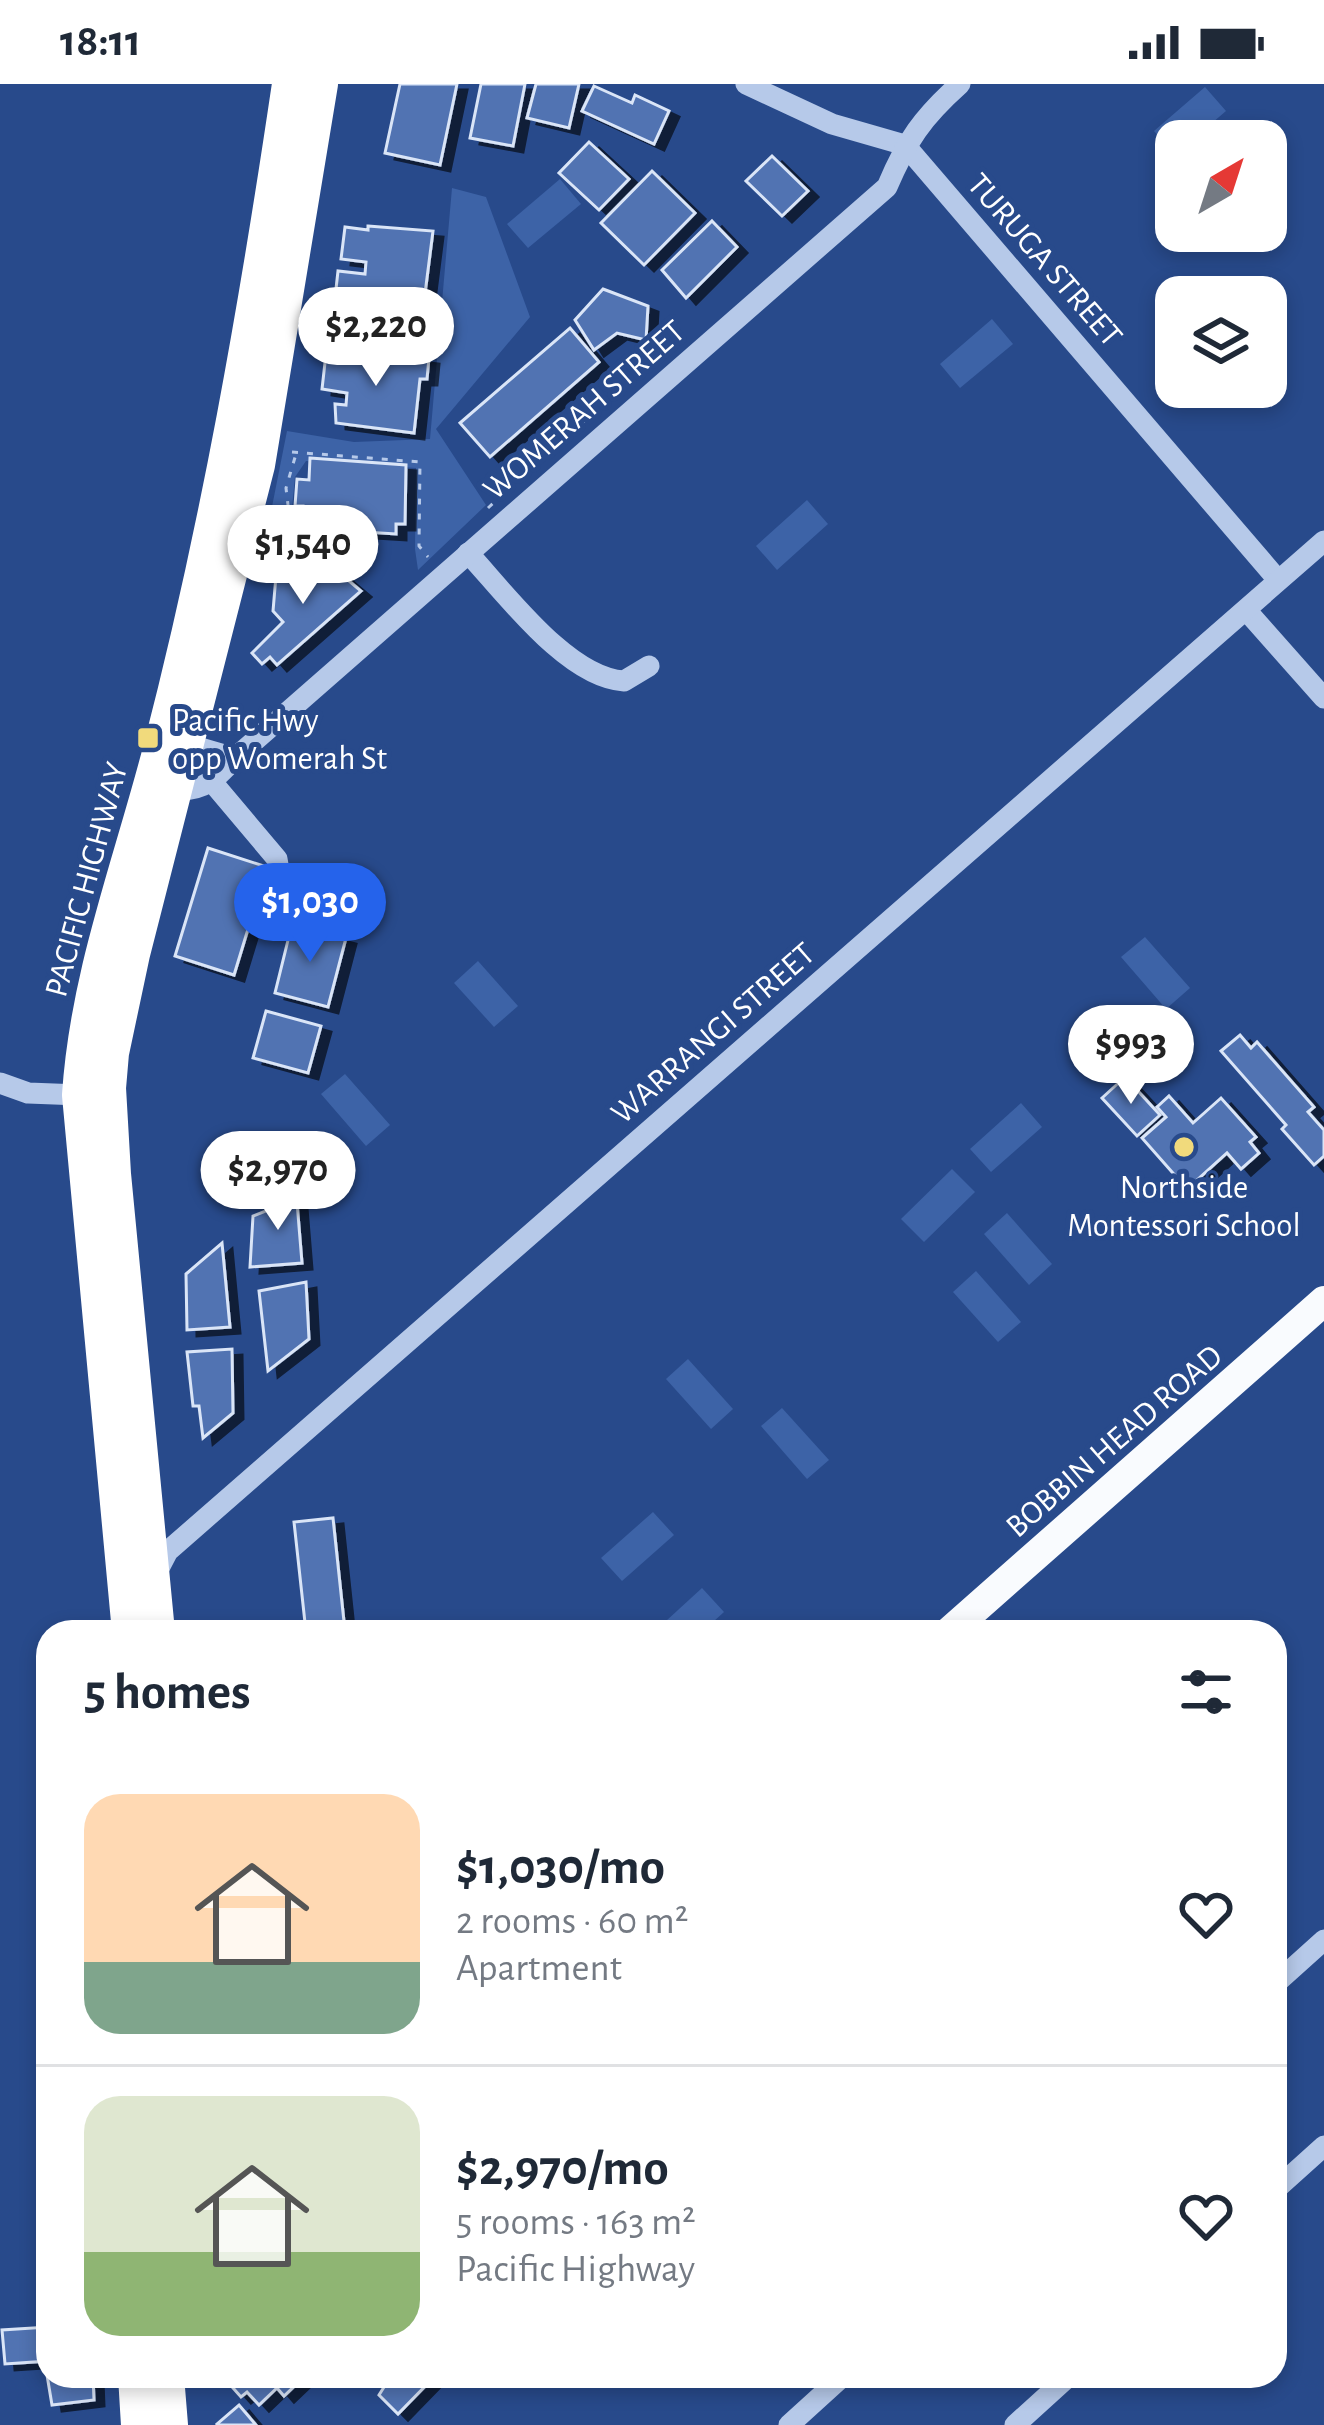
<!DOCTYPE html>
<html lang="en">
<head>
<meta charset="utf-8">
<style>
	:root { --surface:#fff; --page:#f2f2f3; --text:#1f2937; --muted:#747a83; --line:#e0e1e3; --accent:#2563eb }
	body { margin:0; font-family:"Alegreya Sans",sans-serif; background:var(--page); color:var(--text); height:100vh; display:flex; flex-direction:column; font-size:45px; white-space:nowrap }
	* { box-sizing:border-box; margin:0 }
	p { font-size:39px; color:var(--muted) }
	.icon { flex:none; width:66px; height:66px; fill:none; stroke:currentColor; stroke-width:2; stroke-linecap:round; stroke-linejoin:round }
	.map { position:relative; flex:1; overflow:hidden }
	.sheet { position:absolute; left:36px; top:1536px; width:1251px; height:768px; display:flex; flex-direction:column; background:var(--surface); border-radius:36px; box-shadow:0 6px 18px #0003 }
	.sheet>* { flex:none }
	.needle { width:78px; rotate:39deg }
	.fabs { position:absolute; left:1155px; top:36px; display:grid; gap:24px }
	.fabs a { display:grid; place-items:center; width:132px; height:132px; border-radius:24px; background:var(--surface); box-shadow:0 6px 18px #0003; font-size:60px }
	.price { position:absolute; translate:-50% -102px; padding:0 27px; border-radius:42px; background:#fff; color:#222; font-size:39px; line-height:78px; filter:drop-shadow(0 3px 6px #0008) }
	.price::after { content:''; position:absolute; left:50%; top:72px; width:36px; height:27px; margin-left:-18px; background:inherit; clip-path:polygon(0 0,100% 0,50% 100%) }
	.price.current { background:var(--accent); color:#fff }
	ul { padding:0; list-style:none }
	li { display:flex; align-items:center; gap:36px; height:300px; padding:0 48px }
	li+li { border-top:3px solid var(--line) }
	li span { display:grid; place-items:center; flex:none; width:336px; height:240px; border-radius:36px; color:#555 }
	li>.icon { margin-inline-start:auto }
	span .icon { width:144px; height:144px; fill:#fffc; stroke-width:1 }
	li b { font-size:51px }
	h2 { display:flex; justify-content:space-between; align-items:center; height:144px; padding:0 48px; font-size:51px }
	.status { display:flex; justify-content:space-between; align-items:center; height:84px; padding:0 60px; background:var(--surface); direction:ltr }
	.status svg { height:33px; fill:currentColor }
	.map>svg:first-child { display:block }
</style>
</head>
<body>
<div class="status"><b>18:11</b><svg viewBox="0 0 49 12"><path d="M0 12V9h3v3zM5 12V6h3v6zM10 12V3h3v9zM15 12V0h3v12zM26 1h20v11H26zM47 4h2v5h-2z"/></svg></div>
<div class="map">
<svg width="1324" height="2341" viewBox="0 0 1324 2341">
	<defs>
		<filter id="shadow"><feDropShadow dx="10" dy="6" stdDeviation="0" flood-color="#0009"/></filter>
	</defs>
	<rect width="100%" height="100%" fill="#284a8b"/>
	<g fill="#3d63a7">
		<path d="M1205,3L1226,27L1191,57H1176L1175,71L1154,47Z"/>
		<path d="M560,95L581,120L528,164L507,140Z"/>
		<path d="M452,104L486,113L530,233L436,345L486,421L418,486L415,465L416,384L306,377L295,393L292,424L300,425L298,451L267,448L287,347L354,358L430,355Z"/>
		<path d="M992,235L1013,260L960,304L940,280Z"/>
		<path d="M807,416L828,440L777,486L756,462Z"/>
		<path d="M1145,853L1190,904L1166,925L1121,873Z"/>
		<path d="M478,877L518,922L494,943L454,899Z"/>
		<path d="M345,990L390,1041L366,1062L321,1010Z"/>
		<path d="M1021,1019L1042,1043L991,1088L970,1065Z"/>
		<path d="M952,1085L975,1108L924,1158L901,1135Z"/>
		<path d="M1007,1129L1052,1180L1029,1201L984,1150Z"/>
		<path d="M976,1187L1021,1238L998,1258L953,1208Z"/>
		<path d="M688,1275L733,1325L711,1345L666,1295Z"/>
		<path d="M782,1324L829,1376L807,1395L761,1342Z"/>
		<path d="M653,1428L674,1451L622,1497L601,1474Z"/>
		<path d="M702,1504L724,1528L702,1548H654Z"/>
	</g>
	<g fill="#5173b2" stroke="#dae5f7" stroke-width="3" filter="url(#shadow)">
		<path d="M400,0H457L440,81L385,69Z"/>
		<path d="M481,0H525L513,62L470,54Z"/>
		<path d="M536,0H579L569,44L527,34Z"/>
		<path d="M594,2L632,19L635,11L669,27L654,60L582,27Z"/>
		<path d="M589,58L629,95L599,126L559,89Z"/>
		<path d="M772,72L808,107L782,132L746,97Z"/>
		<path d="M652,87L695,129L644,181L601,139Z"/>
		<path d="M712,137L737,163L686,214L662,186Z"/>
		<path d="M368,142L433,147L421,241L398,238L400,221L335,214L338,187L365,190L366,178L341,175L345,143L368,146Z"/>
		<path d="M603,205L648,222L646,256L617,249L594,266L575,236Z"/>
		<path d="M570,244L599,278L490,373L460,339Z"/>
		<path d="M327,261L339,263L338,270L385,276V269L429,274L427,295H420L414,349L336,339L335,320L346,321L347,309L322,305Z"/>
		<path d="M310,374L406,381L405,440H396V450L302,444L303,422H295L297,395L309,396Z"/>
		<path d="M277,480H317L328,493L336,486L361,507L277,581L270,573L262,580L252,569L283,538L273,527Z"/>
		<path d="M208,764L267,783L234,891L175,872Z"/>
		<path d="M292,840L346,854L328,923L275,909Z"/>
		<path d="M266,927L321,942L308,989L253,974Z"/>
		<path d="M1240,951L1251,964L1257,958L1314,1023L1308,1028L1324,1046V1072L1314,1081L1282,1045L1286,1041L1221,967Z"/>
		<path d="M1125,993L1160,1031L1137,1052L1102,1014Z"/>
		<path d="M1169,1012L1193,1039L1221,1014L1256,1053L1250,1058L1259,1069L1241,1085L1227,1069L1187,1105L1142,1054L1166,1033L1157,1023Z"/>
		<path d="M295,1094L302,1179L250,1183L253,1132L281,1121L283,1102Z"/>
		<path d="M222,1159L230,1243L187,1246L186,1190Z"/>
		<path d="M306,1198L309,1255L268,1287L259,1207Z"/>
		<path d="M232,1265L233,1329L203,1354L199,1322H193L187,1268Z"/>
		<path d="M333,1434L345,1547L306,1548L294,1438Z"/>
		<path d="M48,2243V2277L5,2280L2,2246Z"/>
		<path d="M47,2291L93,2292L94,2316L52,2321Z"/>
		<path d="M230,2292H305L284,2312L277,2304L259,2321L247,2308L241,2313L226,2296Z"/>
		<path d="M391,2292H435L398,2330L379,2311Z"/>
		<path d="M239,2321L256,2341H218L217,2340Z"/>
	</g>
	<g fill="none" stroke-linecap="round" stroke-linejoin="round">
		<g stroke="#b6c9e9" stroke-width="3" stroke-dasharray="6 9" stroke-linecap="butt">
			<path d="M292,368L420,378L419,462L428,473"/>
			<path d="M529,391L528,386L615,310"/>
			<path d="M488,424L502,411"/>
			<path d="M290,438L286,404L296,370"/>
		</g>
		<g stroke="#b6c9e9" stroke-width="21">
			<path d="M746,0L832,40L905,61"/>
			<path d="M905,61L1278,496"/>
			<path d="M468,469C506,510 568,594 624,597L649,582"/>
			<path d="M1246,526L1324,614"/>
			<path d="M187,660L235,674"/>
			<path d="M213,699L277,775L280,792"/>
			<path d="M174,706C204,708 216,695 235,674L887,103C907,56 922,34 960,0"/>
			<path d="M0,999L28,1009L80,1011"/>
			<path d="M156,1490L168,1467L1324,457"/>
			<path d="M1275,1900L1324,1856"/>
			<path d="M1275,2106L1324,2062"/>
			<path d="M789,2341L843,2292"/>
			<path d="M1015,2341L1069,2292"/>
		</g>
		<path stroke="#f9fbfe" stroke-width="30" d="M949,1548L1324,1217"/>
		<g stroke="#fff" stroke-width="36">
			<path d="M130,1548L80,1011C88,890 131,781 161,665C218,446 257,223 290,0"/>
			<path d="M157,1548L113,1090L108,1004L111,969L132,870L257,381L320,0"/>
			<path d="M136,2292L139,2341"/>
			<path d="M166,2292L170,2341"/>
		</g>
	</g>
	<g fill="#f1da7c" stroke="#284a8b" stroke-width="4.5">
		<rect x="136" y="642" width="24" height="24" rx="6"/>
		<circle cx="1184" cy="1063" r="12"/>
	</g>
	<g text-anchor="middle" stroke-width="10" stroke-linejoin="round" paint-order="stroke">
		<g font-size="33" fill="#fff" stroke="#284a8b">
			<text transform="translate(1046 175) rotate(49)" y="12">TURUGA STREET</text>
			<text transform="translate(583 325) rotate(-41)" y="12">WOMERAH STREET</text>
			<text transform="translate(85 795) rotate(-75)" y="12">PACIFIC HIGHWAY</text>
			<text transform="translate(712 948) rotate(-41)" y="12">WARRANGI STREET</text>
			<text transform="translate(1113 1356) rotate(-41)" y="12">BOBBIN HEAD ROAD</text>
		</g>
		<g font-size="33" fill="#fff" stroke="#284a8b" text-anchor="start">
			<text x="172" y="647">Pacific Hwy<tspan x="172" dy="38">opp Womerah St</tspan></text>
			<text x="1184" y="1114" text-anchor="middle">Northside<tspan x="1184" dy="38">Montessori School</tspan></text>
		</g>
	</g>
</svg>
<div class="fabs">
<a><svg class="needle" viewBox="-14 -14 28 28"><path d="M0-13l5 13h-10z" fill="#e53935"/><path d="M0 13l5-13h-10z" fill="#747a83"/></svg></a>
<a><svg class="icon" aria-label="layers" viewBox="0 0 24 24"><path d="M12 4l9 5-9 5-9-5zM3 14l9 5 9-5"/></svg></a>
</div>
<b class="price" style="left:376px;top:305px">$2,220</b>
<b class="price" style="left:303px;top:523px">$1,540</b>
<b class="price current" style="left:310px;top:881px">$1,030</b>
<b class="price" style="left:1131px;top:1023px">$993</b>
<b class="price" style="left:278px;top:1149px">$2,970</b>
<section class="sheet">
<h2>5 homes<svg class="icon" aria-label="filters" viewBox="0 0 24 24"><path d="M4 7h16M4 17h16"/><circle cx="9" cy="7" r="2"/><circle cx="15" cy="17" r="2"/></svg></h2>
<ul>
<li><span style="background:linear-gradient(#ffd9b3 70%,#7fa58c 0)"><svg class="icon" aria-label="home" viewBox="0 0 24 24"><path d="M3 11l9-7 9 7M6 9v11h12V9"/></svg></span><div><b>$1,030/mo</b><p>2 rooms · 60 m²</p><p>Apartment</p></div><svg class="icon" aria-label="heart" viewBox="0 0 24 24"><path d="M12 20l-8-8c-3-5 5-10 8-4 3-6 11-1 8 4z"/></svg></li>
<li><span style="background:linear-gradient(#dfe7d0 65%,#8fb573 0)"><svg class="icon" aria-label="home" viewBox="0 0 24 24"><path d="M3 11l9-7 9 7M6 9v11h12V9"/></svg></span><div><b>$2,970/mo</b><p>5 rooms · 163 m²</p><p>Pacific Highway</p></div><svg class="icon" aria-label="heart" viewBox="0 0 24 24"><path d="M12 20l-8-8c-3-5 5-10 8-4 3-6 11-1 8 4z"/></svg></li>
</ul>
</section>
</div>
</body>
</html>
